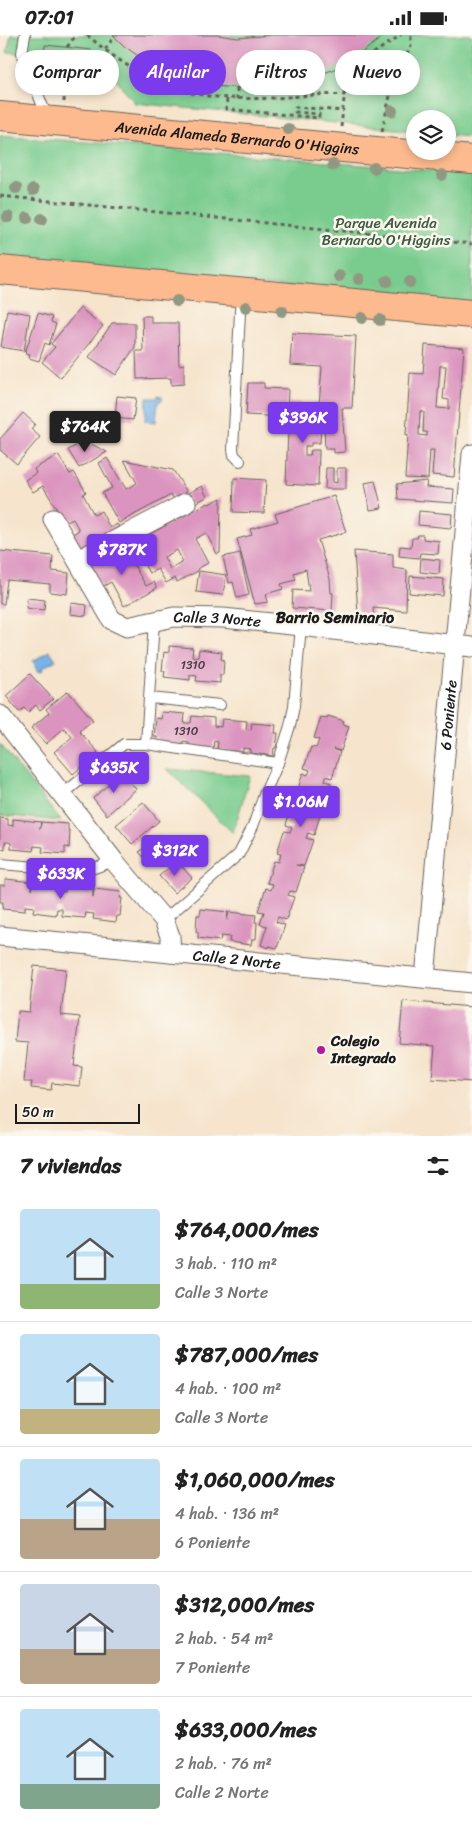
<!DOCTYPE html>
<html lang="es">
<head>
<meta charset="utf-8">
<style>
	:root { --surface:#fff; --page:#f2f2f2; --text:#222; --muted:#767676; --line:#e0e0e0; --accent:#7c3aed }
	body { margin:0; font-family:Sriracha,sans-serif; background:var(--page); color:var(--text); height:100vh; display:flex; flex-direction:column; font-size:19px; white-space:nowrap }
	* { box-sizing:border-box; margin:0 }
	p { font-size:16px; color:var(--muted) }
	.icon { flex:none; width:28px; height:28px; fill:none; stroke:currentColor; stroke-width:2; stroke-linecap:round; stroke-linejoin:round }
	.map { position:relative; height:1101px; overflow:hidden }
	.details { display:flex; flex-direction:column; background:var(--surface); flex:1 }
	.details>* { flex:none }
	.guide { position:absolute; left:15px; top:15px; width:442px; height:45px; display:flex; gap:10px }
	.tools { position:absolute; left:406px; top:75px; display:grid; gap:10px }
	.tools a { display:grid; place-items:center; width:50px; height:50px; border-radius:50%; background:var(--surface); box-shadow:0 2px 8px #0003; font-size:25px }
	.scale { position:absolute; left:15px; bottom:12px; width:125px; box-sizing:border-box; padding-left:5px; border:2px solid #1c1c1c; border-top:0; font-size:14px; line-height:18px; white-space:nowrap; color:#1c1c1c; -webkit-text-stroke:4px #fbf7ec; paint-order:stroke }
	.price { position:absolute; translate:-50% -42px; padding:0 11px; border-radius:5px; background:var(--accent); color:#fff; font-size:16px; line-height:32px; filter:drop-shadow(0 1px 2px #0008) }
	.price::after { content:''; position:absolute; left:50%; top:30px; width:15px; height:11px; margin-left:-8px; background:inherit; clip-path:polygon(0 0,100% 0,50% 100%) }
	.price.on { background:#222; color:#fff }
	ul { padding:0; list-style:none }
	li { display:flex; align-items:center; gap:15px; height:125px; padding:0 20px }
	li+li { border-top:1px solid var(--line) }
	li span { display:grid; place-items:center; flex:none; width:140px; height:100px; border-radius:5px; color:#555 }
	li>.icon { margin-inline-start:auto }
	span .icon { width:60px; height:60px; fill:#fffc; stroke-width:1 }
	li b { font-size:21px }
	h2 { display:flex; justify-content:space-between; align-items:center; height:60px; padding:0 20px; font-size:21px }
	.tag { padding:0 18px; border-radius:22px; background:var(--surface); box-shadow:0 2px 8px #0003; font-size:18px; line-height:45px }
	.tag.on { background:var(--accent); color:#fff }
	.status { display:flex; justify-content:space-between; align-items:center; height:35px; padding:0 25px; background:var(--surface); direction:ltr }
	.status svg { height:14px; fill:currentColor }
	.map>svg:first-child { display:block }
</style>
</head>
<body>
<div class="status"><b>07:01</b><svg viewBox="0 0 49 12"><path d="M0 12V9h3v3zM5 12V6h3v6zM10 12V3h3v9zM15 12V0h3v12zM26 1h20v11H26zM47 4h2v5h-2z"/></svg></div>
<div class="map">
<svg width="472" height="1101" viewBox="0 0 472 1101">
	<rect width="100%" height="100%" fill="#fbf7ec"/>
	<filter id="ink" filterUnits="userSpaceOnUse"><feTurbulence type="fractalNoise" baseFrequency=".02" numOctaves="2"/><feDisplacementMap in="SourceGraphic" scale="10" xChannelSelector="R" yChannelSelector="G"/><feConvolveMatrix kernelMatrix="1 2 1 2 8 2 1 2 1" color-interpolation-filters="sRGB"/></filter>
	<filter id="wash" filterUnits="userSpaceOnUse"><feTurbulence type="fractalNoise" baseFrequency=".0096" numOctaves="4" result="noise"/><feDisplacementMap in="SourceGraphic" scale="20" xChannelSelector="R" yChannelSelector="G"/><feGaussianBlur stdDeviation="1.12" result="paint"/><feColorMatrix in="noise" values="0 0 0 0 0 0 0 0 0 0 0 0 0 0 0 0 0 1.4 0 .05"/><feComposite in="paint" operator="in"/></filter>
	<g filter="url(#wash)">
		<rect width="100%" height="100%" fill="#f6e4cc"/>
		<g fill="#79cc8e" stroke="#4a7455">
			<path d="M11,0H472V102L448,100V84H415V96L135,68L102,27L7,17Z"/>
			<path d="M0,100L472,139V269L0,226Z"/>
			<path d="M0,709L61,786L0,780Z"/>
			<path d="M167,734L250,741L233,798Z"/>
		</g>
		<g fill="#77b3e9" stroke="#4a6882">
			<path d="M158,361L162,362V365L158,367L156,387L145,386L147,363H157Z"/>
			<path d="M50,616L56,625L42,633L43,635L39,637L33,626Z"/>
		</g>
		<g id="blocks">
			<g fill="#db94bf" fill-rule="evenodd">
				<path d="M113,0H218L238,3L272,0H385L355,23L332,35L305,45L278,51L251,53L224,52L196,47L170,38L144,25L124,11Z"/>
				<path d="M45,10L92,15L91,25L44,21Z"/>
				<path d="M80,273L103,291L61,343L42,327L55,312L51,309Z"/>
				<path d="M7,275L30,279L24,316L1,312Z"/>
				<path d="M38,278L52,282L51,287L56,289L49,310L45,308L39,326L29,323L30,319L25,318Z"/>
				<path d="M142,281H151V288H178L179,330L184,329V349L171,350V343L137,344L136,316H143Z"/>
				<path d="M112,288H135V312L116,340L89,322Z"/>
				<path d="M292,298L356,301L352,373H342L345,417L334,418V414H325L323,371H319L322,332L290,330Z"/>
				<path d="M425,310L464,313L454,442L432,440L434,415H430L428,444L405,443L408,400H406L410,338L423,339ZM440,331H446L443,364L449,365V374L437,373ZM420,376L424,377L423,397H427V401L419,400Z"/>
				<path d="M248,348H264V353L288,354L287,382L246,380Z"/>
				<path d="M117,361L136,363L133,385L115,383Z"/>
				<path d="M289,367L317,368V373L322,374L320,408H311V411H305V420H310L311,415H319L318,451L286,449Z"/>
				<path d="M23,378L35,389L31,394L40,402L17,429L0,415V404Z"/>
				<path d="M85,406L107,417L79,433L68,415Z"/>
				<path d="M58,420L70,439L74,437L86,457L83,459L94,480L101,476L110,493L117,489L121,495L89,513L87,509L79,513L71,500L79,495L73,484L65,488L43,451L33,457L25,445L36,438L34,434Z"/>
				<path d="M107,423L126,454L137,448L124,425L173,435L187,457L174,464L171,460L119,488L102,458L112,453L99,428Z"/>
				<path d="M326,433H333V447L337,448V433H346V454H325Z"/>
				<path d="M234,443L266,445L264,478L233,477Z"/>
				<path d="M375,446L382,473L370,475L365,448Z"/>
				<path d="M427,446L426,452L454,454L453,468L398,464L397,449Z"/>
				<path d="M202,451L207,462L191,470L186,459Z"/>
				<path d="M334,461L346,497L318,505L330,544L331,558H333L332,576L292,573L293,555L309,556L306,534L294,538L296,545L281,549L283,554L266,559L268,567L255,569L237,504L252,500L250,494L278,486L275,479Z"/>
				<path d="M221,463L220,518L217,519L206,498L195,504L208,528L197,534L198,536L177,547L175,543L166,548L158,534L149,538L133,508L208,468L209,469ZM177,515L183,527L170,534L164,522Z"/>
				<path d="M419,476L452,479L451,493L418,490Z"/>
				<path d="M418,500H423V504L439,506L438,519L420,518L419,523L399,521L400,511L411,512L412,503H417Z"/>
				<path d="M128,510L136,525L132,527L146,551L154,547L157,553L124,571L111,547L102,552L90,531Z"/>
				<path d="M0,516L53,521L52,536L69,538L67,559L50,557V549L7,545L4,569H0Z"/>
				<path d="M354,516L393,519V533L407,535L406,576L373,573L374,582L358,580Z"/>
				<path d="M240,518L249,560L237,563L233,547L229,548L223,522Z"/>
				<path d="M421,523L440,525L439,539L420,537Z"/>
				<path d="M199,536L226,540L223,560L196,557Z"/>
				<path d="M410,541L444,544L443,561L409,558Z"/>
				<path d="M27,563L45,565L44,575L26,573Z"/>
				<path d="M71,568L87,570L86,581L70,579Z"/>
				<path d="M169,611L193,613L192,621L198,622L199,614L222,617L221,624L224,625L223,640H220V648L196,646L197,641L190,640V645L164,642L165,636H162L164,617L169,618Z"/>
				<path d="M30,639L53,664L40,675L36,670L28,677L24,673L19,677L6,661Z"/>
				<path d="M68,656L93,685L79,696L98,717L73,739L54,717L72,702L64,693L46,709L31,693L49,678L46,674Z"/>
				<path d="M162,677L185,679L184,688H191L192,681L214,683V691L221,692L222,684L247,686L246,694L251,695L252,688L276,690L275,698H278L276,713H274L273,721L250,718L251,714L243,713V717L217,714L218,707L214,706L213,714L189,712V707L183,706V711L157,708V702H154L156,683L161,684Z"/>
				<path d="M328,681L344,686L343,689L349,691L341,716L333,714L340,717L332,743L326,741L325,746L331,748L323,774L315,772L322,774L314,800L308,798L306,803L313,805L304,831L296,830L304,832L296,857L290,856L288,860L294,862L286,885L278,882L276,887L285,890L277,913L269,911V913L261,910L267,891L260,889L264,877L258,876L266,853L271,855L273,849L267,848L274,826L279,827L281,819L277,818L284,796L290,797L292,792L286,790L292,769L297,770L300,762L296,760L303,738L308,740L309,738L310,735L304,733L311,712L316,713L319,705L314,703L321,682L327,683Z"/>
				<path d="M122,738L136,754L107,780L93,763Z"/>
				<path d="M143,767L159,786L132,809L116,790Z"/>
				<path d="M0,783L8,784V790L13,791V784L41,787L40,794L41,787L68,789V795L70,796L69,813L65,812V819L42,817L43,812L34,811L33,816L11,814V808L8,807H5V814L0,813Z"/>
				<path d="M158,801L172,816L153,832L139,817Z"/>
				<path d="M177,826L192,843L174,858L159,841Z"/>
				<path d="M6,844L33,847L32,855L33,847L60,850V856L62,857H65L66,851L93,854V862L94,854L121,857L120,863H122L120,881H117L116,887L93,884L94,879L86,878L85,883L62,881V874H57L56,880L33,877L34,872L25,871V876L2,874L3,867H0V850H5Z"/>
				<path d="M201,874L228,877L227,885L229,877L256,880L255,887H257L256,904H252L251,910L229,907L230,902L221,901L220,906L198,903V897H196L197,880H200Z"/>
				<path d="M34,931L66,934L61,980L80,982L74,1031L82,1032L80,1051L52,1048L51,1055L31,1053L32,1047H24L28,1008L15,1007L18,976L29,977Z"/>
				<path d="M403,966L472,972V1047L432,1044L435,1011L399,1008Z"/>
			</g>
		</g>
	</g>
	<g filter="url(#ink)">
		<use href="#blocks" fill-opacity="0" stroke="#68625a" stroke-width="1"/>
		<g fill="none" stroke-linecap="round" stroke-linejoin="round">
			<defs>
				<g id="service">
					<path d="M25,0L22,18L47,82"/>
					<path d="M240,426L234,420L233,414L241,258"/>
					<path d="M150,663L220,670"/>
					<path d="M146,709L154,586"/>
					<path d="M62,760L124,709H146L278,728"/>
					<path d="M0,829L75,835L94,833L114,826"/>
					<path d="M164,885L239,819L253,791L264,760L278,728L290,691L294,671L301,591"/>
				</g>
				<g id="minor">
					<path id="s1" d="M53,484L112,585L127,592L174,582L223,583L301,591L472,612"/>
					<path d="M78,525L186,468"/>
					<path d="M0,680L114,826L164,885L170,901L171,918"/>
					<path id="s2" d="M0,901L472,948"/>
					<path id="s3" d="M425,943L472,419"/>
				</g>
				<g id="primary">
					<path id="s4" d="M0,81L472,125"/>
					<path d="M0,235L472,279"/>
				</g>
			</defs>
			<use href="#service" stroke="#68625a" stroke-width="12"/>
			<use href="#minor" stroke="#68625a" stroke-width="21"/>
			<use href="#primary" stroke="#68625a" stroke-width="30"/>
			<g stroke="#68625a" stroke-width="3" stroke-dasharray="4 4" stroke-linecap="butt">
				<path d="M87,0C148,52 192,67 272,63C297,62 320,58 345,60"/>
				<path d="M67,12L76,0"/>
				<path d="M105,14L114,2"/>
				<path d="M149,45L156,31"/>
				<path d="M237,53V64"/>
				<path d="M227,64L226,74L319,83V79L295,77V72L343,76"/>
				<path d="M64,67L66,23"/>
				<path d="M341,92L347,36L401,0"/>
				<path d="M382,96L392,52L411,11V0"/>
				<path d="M0,161L472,209"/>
			</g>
			<use href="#service" stroke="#fff" stroke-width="10"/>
			<use href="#minor" stroke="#fff" stroke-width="19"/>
			<use href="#primary" stroke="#fcba8e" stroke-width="28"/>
		</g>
		<g fill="#909881">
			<circle cx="52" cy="41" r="6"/>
			<circle cx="73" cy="53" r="6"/>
			<circle cx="392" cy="76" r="6"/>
			<circle cx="288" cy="94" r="6"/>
			<circle cx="333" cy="130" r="6"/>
			<circle cx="374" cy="133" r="6"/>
			<circle cx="442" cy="140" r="6"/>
			<circle cx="16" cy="153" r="6"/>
			<circle cx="33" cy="155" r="6"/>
			<circle cx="8" cy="182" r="6"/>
			<circle cx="27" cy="183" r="6"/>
			<circle cx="42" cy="184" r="6"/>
			<circle cx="339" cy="241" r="6"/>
			<circle cx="359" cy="244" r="6"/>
			<circle cx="387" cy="246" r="6"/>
			<circle cx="410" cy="247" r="6"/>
			<circle cx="177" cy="266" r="6"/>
			<circle cx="246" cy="272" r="6"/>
			<circle cx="282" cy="276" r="6"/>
			<circle cx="362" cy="283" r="6"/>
			<circle cx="380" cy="285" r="6"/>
		</g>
	</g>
	<circle fill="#b5179e" stroke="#fbf7ec" stroke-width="2" cx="321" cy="1015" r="5"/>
	<g text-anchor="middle" stroke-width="5" stroke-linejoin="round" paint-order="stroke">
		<g font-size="12" fill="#4c3a45">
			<text x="193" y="634">1310</text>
			<text x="186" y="700">1310</text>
		</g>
		<g font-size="15" fill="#1c1c1c" stroke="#fbf7ec">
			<text dy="5" stroke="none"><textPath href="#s4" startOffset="238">Avenida Alameda Bernardo O'Higgins</textPath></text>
			<text dy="5" stroke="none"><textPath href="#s1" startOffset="225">Calle 3 Norte</textPath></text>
			<text dy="5" stroke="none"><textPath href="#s3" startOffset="264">6 Poniente</textPath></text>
			<text dy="5" stroke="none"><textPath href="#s2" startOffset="238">Calle 2 Norte</textPath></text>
		</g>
		<g font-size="15" fill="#3d5a44" stroke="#fbf7ec">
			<text x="386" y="193">Parque Avenida<tspan x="386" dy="17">Bernardo O'Higgins</tspan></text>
		</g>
		<g font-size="15" font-weight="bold" fill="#1c1c1c" stroke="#fbf7ec" text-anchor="start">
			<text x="331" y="1011">Colegio<tspan x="331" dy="17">Integrado</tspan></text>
		</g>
		<g font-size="16" font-weight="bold" fill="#1c1c1c" stroke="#fbf7ec">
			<text x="335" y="588">Barrio Seminario</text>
		</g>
	</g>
</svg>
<div class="tools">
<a><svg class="icon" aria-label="layers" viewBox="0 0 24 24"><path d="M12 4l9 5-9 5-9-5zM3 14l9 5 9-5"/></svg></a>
</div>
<div class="scale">50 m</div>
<b class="price" style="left:303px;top:409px">$396K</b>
<b class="price on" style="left:85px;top:418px">$764K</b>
<b class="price" style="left:122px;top:541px">$787K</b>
<b class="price" style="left:114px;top:759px">$635K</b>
<b class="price" style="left:301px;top:793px">$1.06M</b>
<b class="price" style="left:175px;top:842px">$312K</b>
<b class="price" style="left:61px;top:865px">$633K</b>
<div class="guide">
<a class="tag">Comprar</a>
<a class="tag on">Alquilar</a>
<a class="tag">Filtros</a>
<a class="tag">Nuevo</a>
</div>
</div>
<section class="details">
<h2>7 viviendas<svg class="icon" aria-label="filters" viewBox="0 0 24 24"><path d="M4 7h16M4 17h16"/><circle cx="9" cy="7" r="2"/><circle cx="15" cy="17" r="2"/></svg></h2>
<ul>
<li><span style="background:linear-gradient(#bfe0f5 75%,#8fb573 0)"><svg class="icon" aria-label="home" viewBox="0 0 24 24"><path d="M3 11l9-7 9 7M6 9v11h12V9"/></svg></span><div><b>$764,000/mes</b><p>3 hab. · 110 m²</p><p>Calle 3 Norte</p></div></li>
<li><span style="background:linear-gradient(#bfe0f5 75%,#c2b280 0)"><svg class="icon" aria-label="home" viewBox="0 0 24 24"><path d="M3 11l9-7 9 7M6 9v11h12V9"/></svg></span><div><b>$787,000/mes</b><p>4 hab. · 100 m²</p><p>Calle 3 Norte</p></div></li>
<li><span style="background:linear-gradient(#bfe0f5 60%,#b9a48a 0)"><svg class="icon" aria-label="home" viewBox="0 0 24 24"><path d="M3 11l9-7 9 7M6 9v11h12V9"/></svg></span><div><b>$1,060,000/mes</b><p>4 hab. · 136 m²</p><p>6 Poniente</p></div></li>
<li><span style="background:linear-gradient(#c9d6e8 65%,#b9a48a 0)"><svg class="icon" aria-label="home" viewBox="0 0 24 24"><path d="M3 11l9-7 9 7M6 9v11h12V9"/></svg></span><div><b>$312,000/mes</b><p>2 hab. · 54 m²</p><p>7 Poniente</p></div></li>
<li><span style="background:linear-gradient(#bfe0f5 75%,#7fa58c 0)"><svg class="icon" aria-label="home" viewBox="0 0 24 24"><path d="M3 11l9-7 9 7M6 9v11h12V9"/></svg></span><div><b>$633,000/mes</b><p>2 hab. · 76 m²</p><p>Calle 2 Norte</p></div></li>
</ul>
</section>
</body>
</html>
